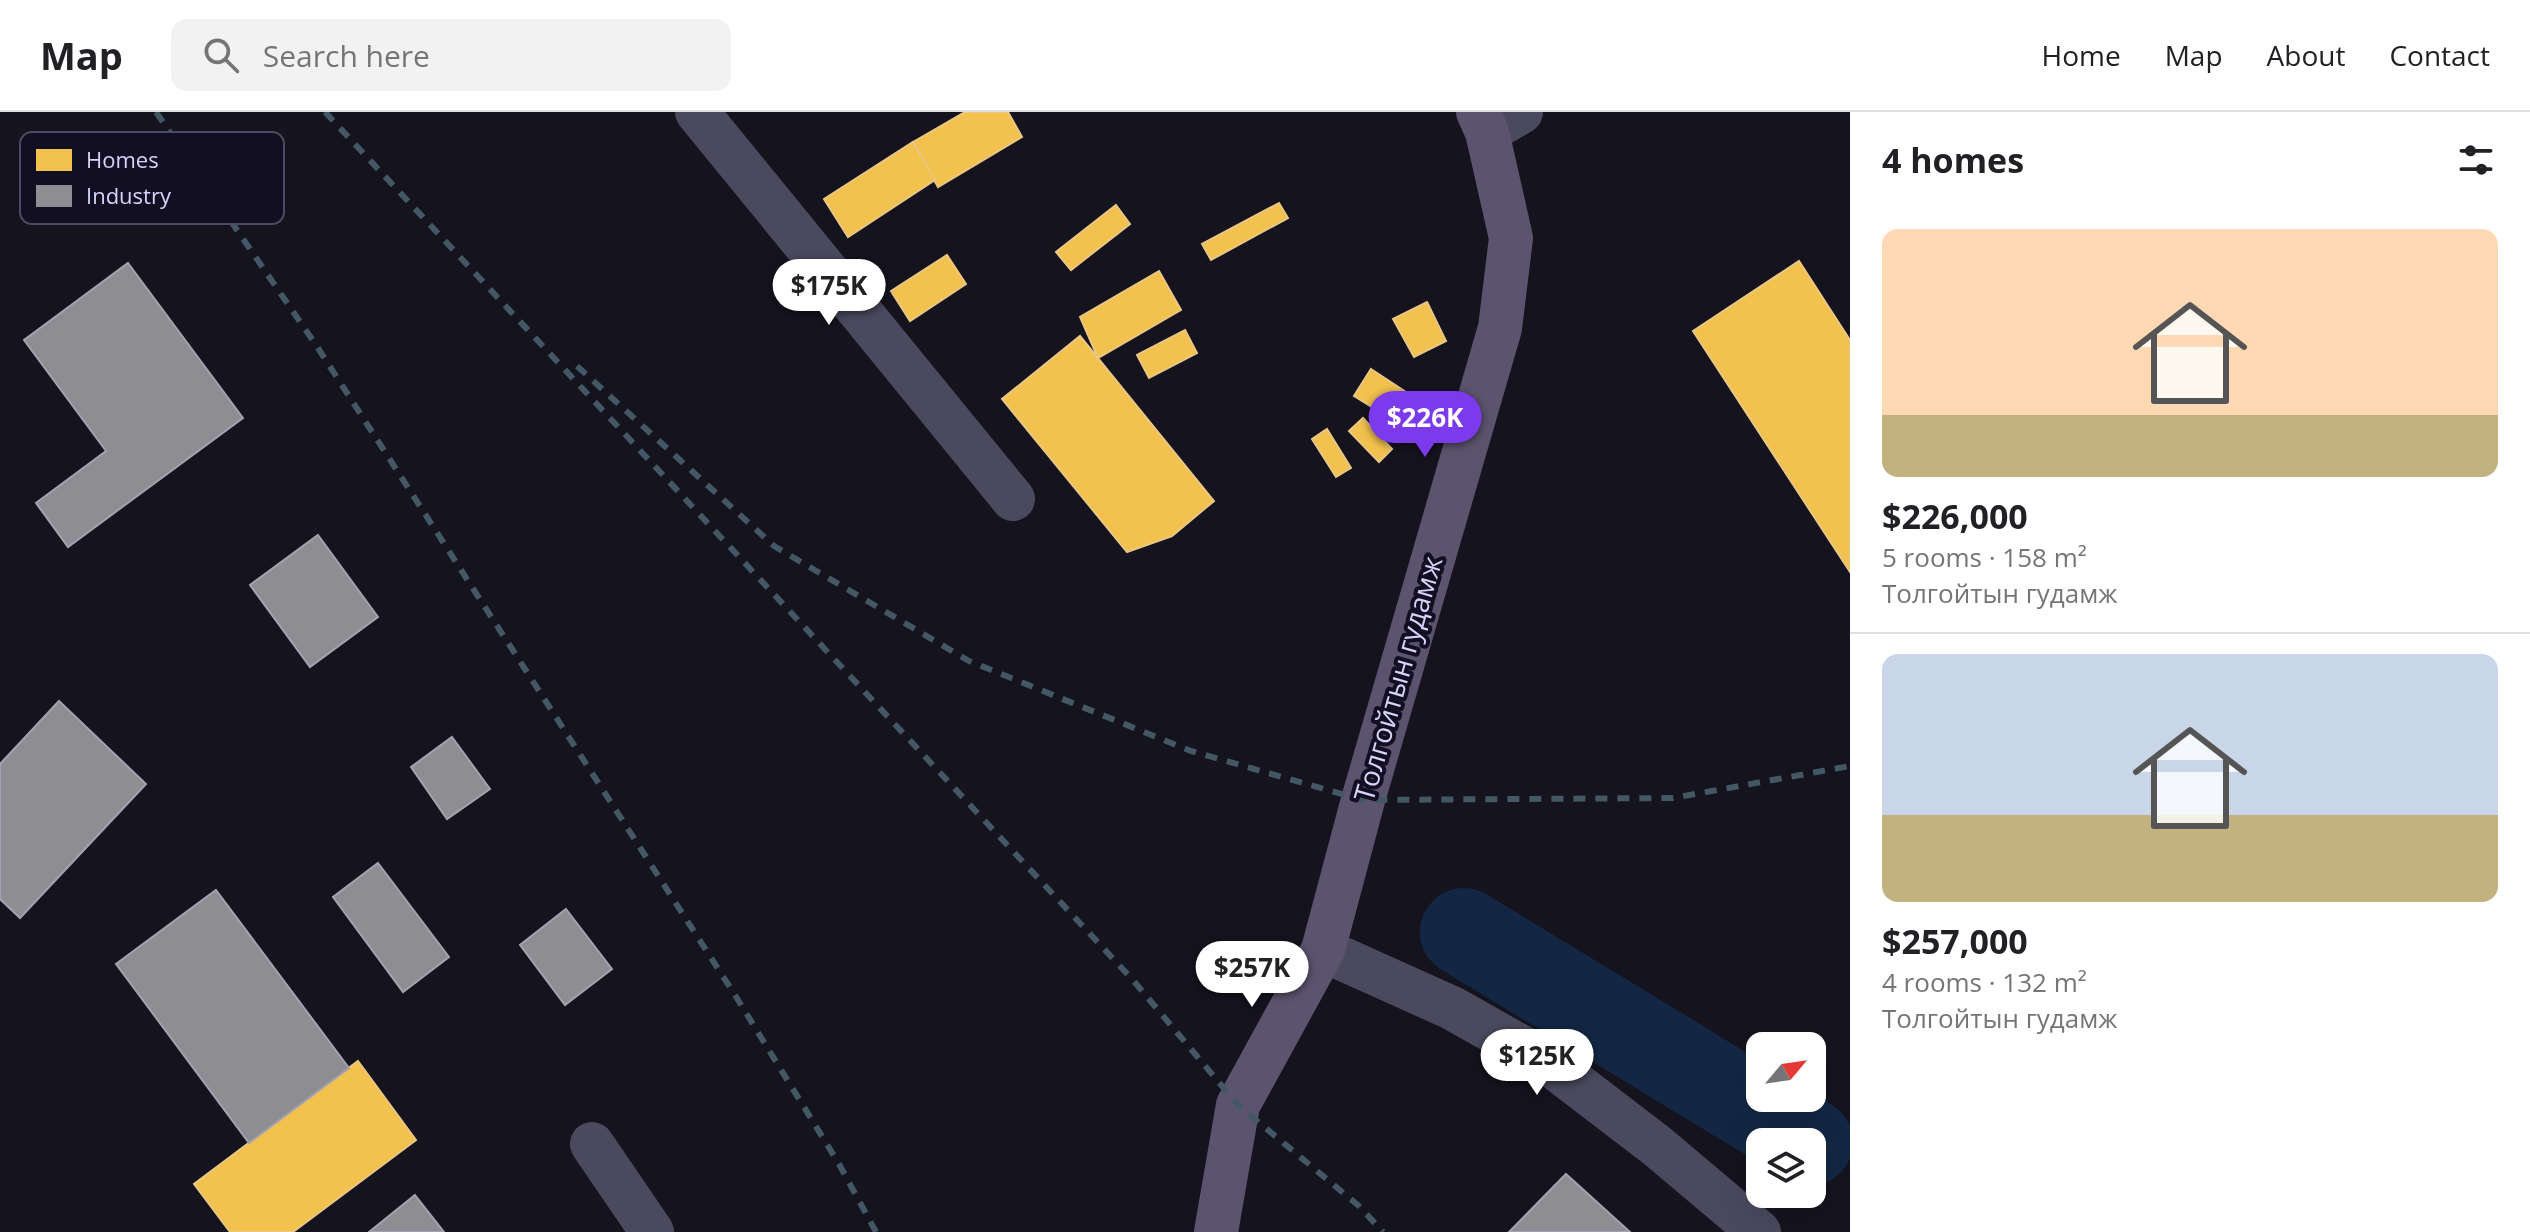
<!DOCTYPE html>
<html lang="en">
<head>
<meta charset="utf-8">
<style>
	:root { --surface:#fff; --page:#f2f2f2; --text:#202124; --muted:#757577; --line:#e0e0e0; --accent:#7c3aed }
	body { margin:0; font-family:"Open Sans",sans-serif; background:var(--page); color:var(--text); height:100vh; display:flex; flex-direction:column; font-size:30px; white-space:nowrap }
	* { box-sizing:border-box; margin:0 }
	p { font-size:26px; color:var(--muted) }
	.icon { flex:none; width:44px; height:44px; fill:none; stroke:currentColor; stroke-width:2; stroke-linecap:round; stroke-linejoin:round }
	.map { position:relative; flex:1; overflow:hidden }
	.drawer { display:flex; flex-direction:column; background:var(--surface); width:680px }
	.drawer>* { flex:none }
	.needle { width:52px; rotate:61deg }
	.fabs { position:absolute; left:1746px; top:920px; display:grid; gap:16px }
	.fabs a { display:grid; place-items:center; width:80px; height:80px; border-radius:16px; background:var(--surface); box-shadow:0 8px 32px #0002; font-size:40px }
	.price { position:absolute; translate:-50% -68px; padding:0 18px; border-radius:28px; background:#fff; color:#222; font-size:26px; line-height:52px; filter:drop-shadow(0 2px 4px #0008) }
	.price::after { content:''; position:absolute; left:50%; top:48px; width:24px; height:18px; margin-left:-12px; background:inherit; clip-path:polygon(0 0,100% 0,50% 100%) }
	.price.on { background:var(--accent); color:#fff }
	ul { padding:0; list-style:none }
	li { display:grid; align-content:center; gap:16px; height:424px; padding:0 32px }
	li+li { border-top:2px solid var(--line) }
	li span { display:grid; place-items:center; height:248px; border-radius:16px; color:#555 }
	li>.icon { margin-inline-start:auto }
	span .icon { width:144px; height:144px; fill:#fffc; stroke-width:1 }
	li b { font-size:34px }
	h2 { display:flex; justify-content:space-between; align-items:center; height:96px; padding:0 32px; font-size:34px }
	header { display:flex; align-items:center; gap:48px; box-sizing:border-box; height:112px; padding:0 40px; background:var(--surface); border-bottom:2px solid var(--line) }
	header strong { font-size:38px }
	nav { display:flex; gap:44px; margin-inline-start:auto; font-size:28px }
	.search { width:560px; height:72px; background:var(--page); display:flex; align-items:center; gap:20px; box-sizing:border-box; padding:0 28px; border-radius:16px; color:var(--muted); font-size:30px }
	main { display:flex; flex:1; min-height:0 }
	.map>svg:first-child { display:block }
</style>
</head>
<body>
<header>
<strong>Map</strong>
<div class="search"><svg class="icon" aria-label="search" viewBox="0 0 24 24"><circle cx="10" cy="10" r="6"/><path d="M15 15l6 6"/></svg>Search here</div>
<nav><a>Home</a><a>Map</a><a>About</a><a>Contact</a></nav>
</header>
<main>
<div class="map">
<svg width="1850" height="1120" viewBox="0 0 1850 1120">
	<rect width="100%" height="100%" fill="#15131e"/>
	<g fill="#f2c14e" stroke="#eac782" stroke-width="2">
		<path d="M965,0H1008L1022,25L938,75L913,30Z"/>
		<path d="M913,30L935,68L848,125L824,87Z"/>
		<path d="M1279,91L1288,106L1211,148L1202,132Z"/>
		<path d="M1116,93L1130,112L1071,158L1056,140Z"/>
		<path d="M947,143L966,172L910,209L891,179Z"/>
		<path d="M1799,149L1850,228V460L1693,219Z"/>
		<path d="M1159,159L1181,198L1098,246L1080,205Z"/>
		<path d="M1427,190L1446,229L1414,245L1393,207Z"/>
		<path d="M1185,218L1197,241L1149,266L1137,243Z"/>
		<path d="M1080,224L1214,389L1172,424L1127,440L1002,287Z"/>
		<path d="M1371,257L1409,282L1393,308L1354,284Z"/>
		<path d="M1363,306L1392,337L1379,350L1349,319Z"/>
		<path d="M1327,317L1351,356L1336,365L1312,327Z"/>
		<path d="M358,949L416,1028L293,1120H230L194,1072Z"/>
	</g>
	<g fill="#8d8d92" stroke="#a3a2b2" stroke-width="2">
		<path d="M128,151L243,306L68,435L36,391L106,339L24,228Z"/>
		<path d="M318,423L378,505L310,555L250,473Z"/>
		<path d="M59,589L146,672L20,806L0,787V652Z"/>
		<path d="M452,625L490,677L447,707L411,655Z"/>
		<path d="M378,751L449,845L403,880L333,785Z"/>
		<path d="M216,778L349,956L249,1031L116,852Z"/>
		<path d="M566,797L612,857L565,893L520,833Z"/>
		<path d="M1566,1062L1630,1120H1509Z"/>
		<path d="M415,1083L444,1120H369Z"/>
	</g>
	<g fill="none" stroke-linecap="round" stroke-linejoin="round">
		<path stroke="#132744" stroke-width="88" d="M1464,820L1809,1030"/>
		<g stroke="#4a495e" stroke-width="44">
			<path d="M697,0L1013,387"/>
			<path d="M1487,20L1521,0"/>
			<path d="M1323,838L1452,896L1546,949L1657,1034L1759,1120"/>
			<path d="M592,1032L652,1120"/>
		</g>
		<path stroke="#5c546e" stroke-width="44" d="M1216,1120L1238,993L1323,838L1363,688L1500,216L1511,126L1487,20L1478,0"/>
		<g stroke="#435765" stroke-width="6" stroke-dasharray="12 10" stroke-linecap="butt">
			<path d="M156,0L318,236L735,883L839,1052L876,1120"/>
			<path d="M325,0L1132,867L1238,993L1359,1094L1383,1120"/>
			<path d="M577,254L774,434L969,549L1191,639L1363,688L1673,686L1850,654"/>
		</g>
	</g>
	<g text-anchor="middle" stroke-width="8" stroke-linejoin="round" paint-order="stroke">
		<g font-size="28" fill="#d7d4fc" stroke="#120f22">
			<text transform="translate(1398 567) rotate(-74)" y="10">Толгойтын гудамж</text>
		</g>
	</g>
	<rect x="20" y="20" width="264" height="92" rx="12" fill="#120f22" stroke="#4d4a63" stroke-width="2"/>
	<rect x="36" y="37" width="36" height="22" fill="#f2c14e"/>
	<rect x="36" y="73" width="36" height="22" fill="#8d8d92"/>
	<g font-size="22" fill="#d7d4fc">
		<text x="86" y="56">Homes</text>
		<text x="86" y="92">Industry</text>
	</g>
</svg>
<div class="fabs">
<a><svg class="needle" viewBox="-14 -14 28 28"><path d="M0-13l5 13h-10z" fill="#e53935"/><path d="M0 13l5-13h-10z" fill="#757577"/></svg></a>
<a><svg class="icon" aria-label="layers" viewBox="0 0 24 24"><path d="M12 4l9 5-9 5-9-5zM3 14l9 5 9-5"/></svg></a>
</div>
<b class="price" style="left:829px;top:215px">$175K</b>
<b class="price on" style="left:1425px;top:347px">$226K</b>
<b class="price" style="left:1252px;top:897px">$257K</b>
<b class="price" style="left:1537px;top:985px">$125K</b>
</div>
<section class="drawer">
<h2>4 homes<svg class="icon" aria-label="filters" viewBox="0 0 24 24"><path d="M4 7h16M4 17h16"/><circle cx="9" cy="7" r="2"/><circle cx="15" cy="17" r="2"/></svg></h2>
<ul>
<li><span style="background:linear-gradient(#ffd9b3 75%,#c2b280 0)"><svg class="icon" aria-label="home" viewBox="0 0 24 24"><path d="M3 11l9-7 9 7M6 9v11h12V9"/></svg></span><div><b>$226,000</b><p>5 rooms · 158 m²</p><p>Толгойтын гудамж</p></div></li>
<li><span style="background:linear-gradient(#c9d6e8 65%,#c2b280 0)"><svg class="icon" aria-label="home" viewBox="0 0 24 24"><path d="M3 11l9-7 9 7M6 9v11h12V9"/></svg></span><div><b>$257,000</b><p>4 rooms · 132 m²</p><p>Толгойтын гудамж</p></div></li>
</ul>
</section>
</main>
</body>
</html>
